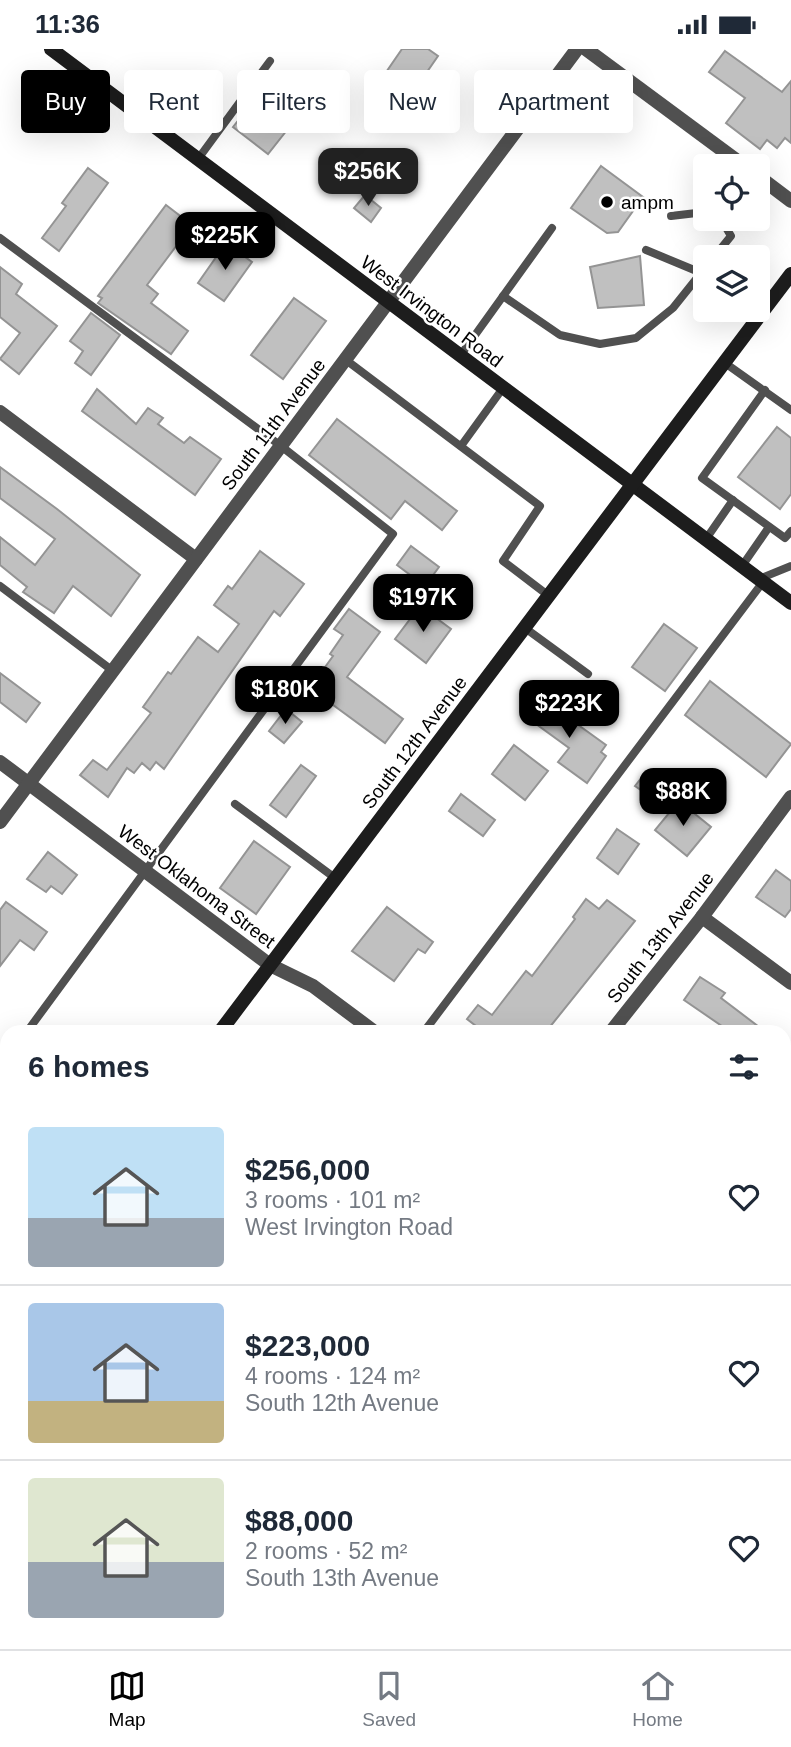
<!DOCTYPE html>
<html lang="en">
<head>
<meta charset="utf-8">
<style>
	:root { --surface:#fff; --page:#f2f2f3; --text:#1f2937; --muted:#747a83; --line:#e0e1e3; --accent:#000 }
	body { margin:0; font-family:Helvetica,sans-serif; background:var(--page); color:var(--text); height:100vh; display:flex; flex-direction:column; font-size:26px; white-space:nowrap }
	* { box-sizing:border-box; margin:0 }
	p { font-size:23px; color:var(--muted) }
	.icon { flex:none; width:38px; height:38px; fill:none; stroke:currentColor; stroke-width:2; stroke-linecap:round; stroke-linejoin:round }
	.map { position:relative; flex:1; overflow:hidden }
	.details { position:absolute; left:0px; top:976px; width:791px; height:625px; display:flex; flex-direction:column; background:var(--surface); border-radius:21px 21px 0 0; box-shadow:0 7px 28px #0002 }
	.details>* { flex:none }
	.guide { position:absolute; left:21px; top:21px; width:749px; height:63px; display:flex; gap:14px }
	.controls { position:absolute; left:693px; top:105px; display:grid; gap:14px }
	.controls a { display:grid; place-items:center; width:77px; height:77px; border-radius:7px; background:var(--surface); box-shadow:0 7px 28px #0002; font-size:35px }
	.price { position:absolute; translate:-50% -60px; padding:0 16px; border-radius:14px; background:var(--accent); color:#fff; font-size:23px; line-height:46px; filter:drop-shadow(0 2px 4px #0008) }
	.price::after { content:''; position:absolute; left:50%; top:42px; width:21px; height:16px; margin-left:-10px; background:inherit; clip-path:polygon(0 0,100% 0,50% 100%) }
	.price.on { background:#222; color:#fff }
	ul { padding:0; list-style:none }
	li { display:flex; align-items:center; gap:21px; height:175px; padding:0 28px }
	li+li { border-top:2px solid var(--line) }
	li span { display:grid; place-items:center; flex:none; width:196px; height:140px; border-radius:7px; color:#555 }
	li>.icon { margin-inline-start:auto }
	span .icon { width:84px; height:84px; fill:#fffc; stroke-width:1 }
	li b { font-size:30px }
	h2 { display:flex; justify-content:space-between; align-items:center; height:84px; padding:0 28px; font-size:30px }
	.pill { padding:0 24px; border-radius:7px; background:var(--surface); box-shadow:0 7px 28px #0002; font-size:24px; line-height:63px }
	.pill.on { background:var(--accent); color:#fff }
	.status { display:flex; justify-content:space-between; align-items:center; height:49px; padding:0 35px; background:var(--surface); direction:ltr }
	.status svg { height:19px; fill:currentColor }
	.dock { display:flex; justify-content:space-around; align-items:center; height:98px; border-top:2px solid var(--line); background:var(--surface); font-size:19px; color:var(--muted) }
	.dock a { display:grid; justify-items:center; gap:4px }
	.dock .on { color:var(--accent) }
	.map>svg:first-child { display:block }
</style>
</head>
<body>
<div class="status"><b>11:36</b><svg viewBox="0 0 49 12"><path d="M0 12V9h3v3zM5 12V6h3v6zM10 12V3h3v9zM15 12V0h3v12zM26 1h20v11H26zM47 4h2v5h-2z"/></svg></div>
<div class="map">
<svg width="791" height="1600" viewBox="0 0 791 1600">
	<rect width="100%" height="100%" fill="#fff"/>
	<g fill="#c0c0c0" stroke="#949494" stroke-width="2">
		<path d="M402,0H428L438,7L418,36L434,46L423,63L380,32Z"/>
		<path d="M725,2L782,43L791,32V94L785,89L777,99L767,91L760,100L726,74L745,49L709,23Z"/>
		<path d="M270,31L290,47L277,65L291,76L268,105L233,78Z"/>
		<path d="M601,117L643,148L618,183L607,184L571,159Z"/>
		<path d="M88,119L108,134L59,202L42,189L66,157L62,154Z"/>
		<path d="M365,146L381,159L371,173L354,159Z"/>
		<path d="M166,156L192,176L147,236L158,245L151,254L188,282L171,305L98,254L102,249L98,247Z"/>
		<path d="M226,194L252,213L224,252L198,234Z"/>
		<path d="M640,207L644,256L598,259L590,218Z"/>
		<path d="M0,218L22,235L16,245L57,277L19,325L0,310L20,284L0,268Z"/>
		<path d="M294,249L326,272L283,330L251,306Z"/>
		<path d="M91,264L120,286L91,326L75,314L83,302L70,292Z"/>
		<path d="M97,340L136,375L148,359L163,369L158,375L184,394L190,388L221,410L195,446L82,362Z"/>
		<path d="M337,370L457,462L442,481L405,452L391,470L309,406Z"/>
		<path d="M777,378L791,389V445L780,460L738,428Z"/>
		<path d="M0,418L57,460L140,526L111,567L73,537L54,564L23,543L27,538L0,516V488L35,516L55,490L0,449Z"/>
		<path d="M411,497L439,518L425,537L397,516Z"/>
		<path d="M260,502L304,535L280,567L274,562L164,720L156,713L150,721L142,714L134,724L127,719L108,748L80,726L93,711L107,721L151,664L143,658L168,623L171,625L198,588L218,603L239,575L214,556L228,537L232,540Z"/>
		<path d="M420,557L451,580L426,614L395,590Z"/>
		<path d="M349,560L380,583L347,628L403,670L385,694L310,639L333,607L330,605L343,586L334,580Z"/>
		<path d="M664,575L697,599L665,642L632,618Z"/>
		<path d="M0,624L40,654L26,673L0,653Z"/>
		<path d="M710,632L791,695L766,728L685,666Z"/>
		<path d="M538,647L606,696L601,703L606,707L587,734L558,713L569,699L525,667Z"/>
		<path d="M286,660L302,673L284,694L269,682Z"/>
		<path d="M514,696L548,722L525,751L492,725Z"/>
		<path d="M301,716L316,727L286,768L270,756Z"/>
		<path d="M646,723L670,740L660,754L635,737Z"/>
		<path d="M461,745L495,771L483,787L449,762Z"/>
		<path d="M679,752L711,778L687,807L655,781Z"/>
		<path d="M617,780L639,795L618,825L597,809Z"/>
		<path d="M254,792L290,818L256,865L220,839Z"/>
		<path d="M48,803L77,826L62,845L51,837L46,843L27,830Z"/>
		<path d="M776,821L791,832V860L785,868L756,848Z"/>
		<path d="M586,850L599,860L607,851L635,872L545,984H485L467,970L478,956L492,966L526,922L532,927L575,870L573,868Z"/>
		<path d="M6,853L47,883L34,901L20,891L0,917V861Z"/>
		<path d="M387,858L433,893L425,904L418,900L394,932L352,902Z"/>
		<path d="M700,928L725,944L721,949L767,984H732L684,951Z"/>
	</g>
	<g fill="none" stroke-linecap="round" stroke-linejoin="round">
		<g stroke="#505050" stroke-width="8">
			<path d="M198,110L270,12"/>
			<path d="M671,167L705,163"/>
			<path d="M0,189L281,397L393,485L26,984"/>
			<path d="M646,201L699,223L705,228"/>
			<path d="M714,208L731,187L721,170"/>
			<path d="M503,247L560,286L600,295L636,289L673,259L705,219"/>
			<path d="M460,307L552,179"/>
			<path d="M346,311L540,457L503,512L549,547"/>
			<path d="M725,314L791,361"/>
			<path d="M765,341L702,429L785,489L791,482"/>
			<path d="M461,397L503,339"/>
			<path d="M706,490L733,451"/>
			<path d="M742,517L769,478"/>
			<path d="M759,530L791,517"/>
			<path d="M0,537L113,622"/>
			<path d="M525,579L588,625"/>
			<path d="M235,755L335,829"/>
			<path d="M423,984L763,533"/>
			<path d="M0,1018L7,1009"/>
			<path d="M0,1074L7,1066"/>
			<path d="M784,1110L791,1115"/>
			<path d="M0,1372L7,1377"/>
			<path d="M0,1424L7,1429"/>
			<path d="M784,1462L791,1467"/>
			<path d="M489,1594L497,1600"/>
		</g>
		<g stroke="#505050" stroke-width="14">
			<path d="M586,0L744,117"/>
			<path d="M758,127L791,152"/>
			<path d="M0,363L196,510"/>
			<path d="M0,713L270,916L313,937L376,984"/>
			<path d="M0,773L577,0"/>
			<path d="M702,868L791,934"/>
			<path d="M610,984L702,868L791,748"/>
			<path d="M784,1284L791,1289"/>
			<path d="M251,1594L259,1600"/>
			<path d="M727,1594L735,1600"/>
			<path d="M142,1600L147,1594"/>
		</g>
		<g stroke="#1d1d1d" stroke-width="14">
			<path d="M51,0L791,554"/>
			<path d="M219,984L791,225"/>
			<path d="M0,1275L7,1266"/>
		</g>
	</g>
	<circle fill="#000" stroke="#fff" stroke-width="2.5" cx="607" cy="153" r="7"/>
	<g text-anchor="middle" stroke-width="5" stroke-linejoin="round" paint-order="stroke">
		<g font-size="19" fill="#000" stroke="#fff" text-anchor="start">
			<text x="621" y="160">ampm</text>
		</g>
		<g font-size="19" fill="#000" stroke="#fff">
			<text transform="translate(432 262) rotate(37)" y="7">West Irvington Road</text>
			<text transform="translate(273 375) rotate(-53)" y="7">South 11th Avenue</text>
			<text transform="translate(414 693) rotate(-53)" y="7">South 12th Avenue</text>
			<text transform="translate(197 837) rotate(37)" y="7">West Oklahoma Street</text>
			<text transform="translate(660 888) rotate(-52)" y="7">South 13th Avenue</text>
		</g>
	</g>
</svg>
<div class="controls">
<a><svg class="icon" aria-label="locate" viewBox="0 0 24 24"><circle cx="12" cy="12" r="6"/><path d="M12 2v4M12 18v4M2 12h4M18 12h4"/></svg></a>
<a><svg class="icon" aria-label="layers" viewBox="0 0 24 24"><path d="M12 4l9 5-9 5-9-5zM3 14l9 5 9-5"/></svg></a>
</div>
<b class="price on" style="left:368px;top:159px">$256K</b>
<b class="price" style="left:225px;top:223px">$225K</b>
<b class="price" style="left:423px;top:585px">$197K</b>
<b class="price" style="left:285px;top:677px">$180K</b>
<b class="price" style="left:569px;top:691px">$223K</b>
<b class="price" style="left:683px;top:779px">$88K</b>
<div class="guide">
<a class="pill on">Buy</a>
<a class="pill">Rent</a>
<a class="pill">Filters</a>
<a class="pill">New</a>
<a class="pill">Apartment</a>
</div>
<section class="details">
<h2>6 homes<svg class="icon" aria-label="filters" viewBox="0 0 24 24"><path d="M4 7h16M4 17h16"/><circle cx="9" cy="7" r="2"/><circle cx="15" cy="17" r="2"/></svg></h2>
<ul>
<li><span style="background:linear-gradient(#bfe0f5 65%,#9aa5b1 0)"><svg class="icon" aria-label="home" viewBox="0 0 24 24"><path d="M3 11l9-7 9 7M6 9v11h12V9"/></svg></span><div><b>$256,000</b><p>3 rooms · 101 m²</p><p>West Irvington Road</p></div><svg class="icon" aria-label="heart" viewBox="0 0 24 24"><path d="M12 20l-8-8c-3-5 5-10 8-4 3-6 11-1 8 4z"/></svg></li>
<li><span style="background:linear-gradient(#a9c7e8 70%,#c2b280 0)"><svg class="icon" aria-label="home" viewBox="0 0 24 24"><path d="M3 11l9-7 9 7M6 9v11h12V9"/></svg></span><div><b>$223,000</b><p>4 rooms · 124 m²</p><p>South 12th Avenue</p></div><svg class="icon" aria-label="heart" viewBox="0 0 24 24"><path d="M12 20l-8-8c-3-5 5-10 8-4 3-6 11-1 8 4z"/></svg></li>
<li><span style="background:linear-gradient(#dfe7d0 60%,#9aa5b1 0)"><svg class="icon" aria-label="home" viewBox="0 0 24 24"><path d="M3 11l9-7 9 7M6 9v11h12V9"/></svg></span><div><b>$88,000</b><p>2 rooms · 52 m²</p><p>South 13th Avenue</p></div><svg class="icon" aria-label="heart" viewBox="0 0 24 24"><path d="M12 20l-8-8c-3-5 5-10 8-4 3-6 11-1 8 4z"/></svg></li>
</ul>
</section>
</div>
<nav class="dock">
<a class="on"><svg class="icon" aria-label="map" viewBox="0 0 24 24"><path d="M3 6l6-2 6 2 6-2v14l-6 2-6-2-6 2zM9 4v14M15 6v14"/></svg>Map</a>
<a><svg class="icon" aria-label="saved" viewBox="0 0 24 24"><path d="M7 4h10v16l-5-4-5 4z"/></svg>Saved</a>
<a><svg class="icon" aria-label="home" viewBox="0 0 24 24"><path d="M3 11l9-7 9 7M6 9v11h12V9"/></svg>Home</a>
</nav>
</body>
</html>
